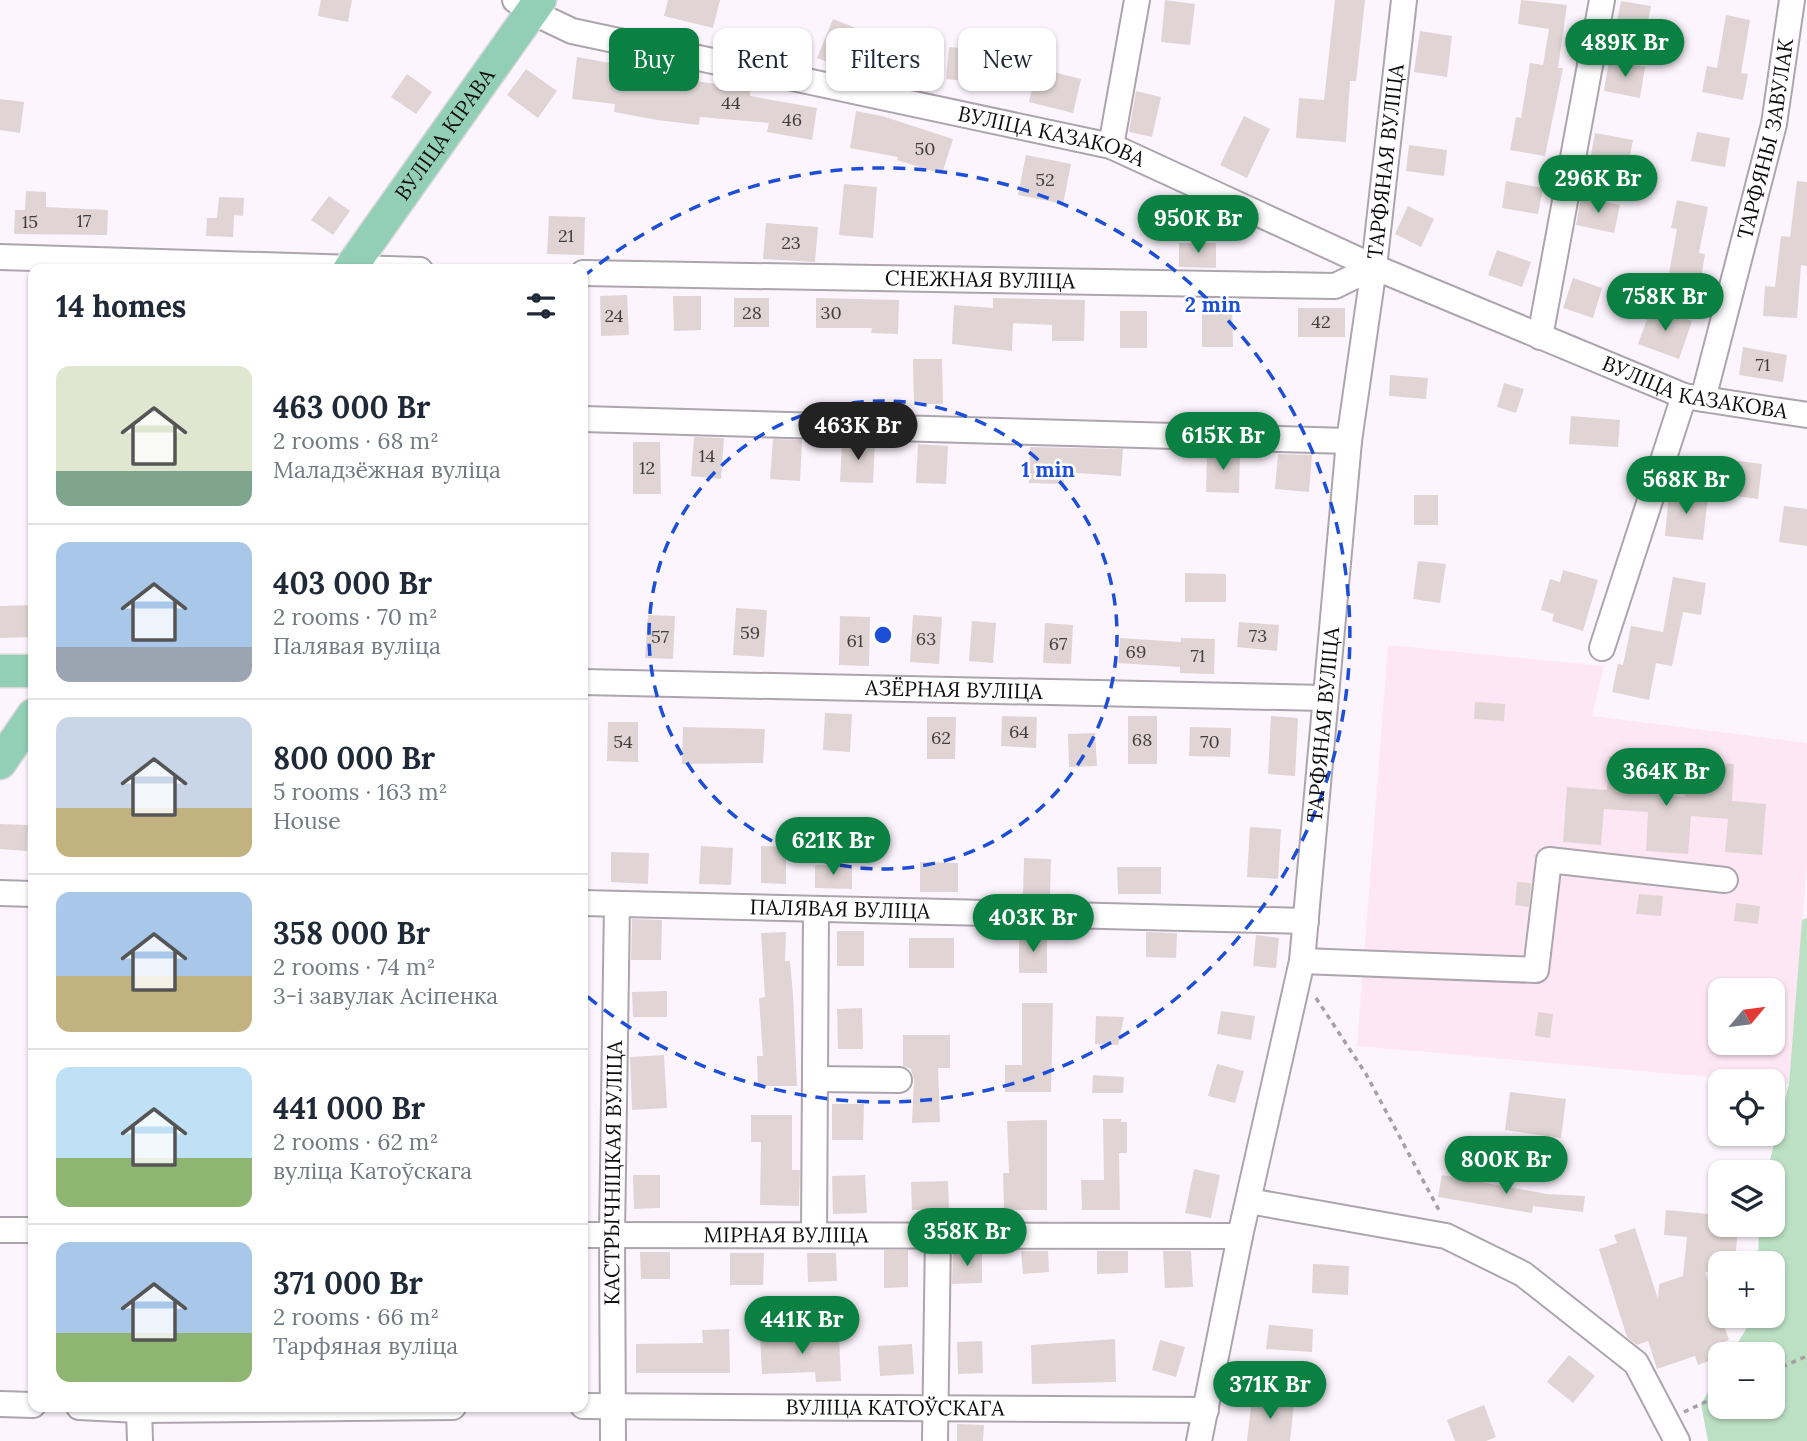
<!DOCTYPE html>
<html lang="en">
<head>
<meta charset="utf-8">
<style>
	:root { --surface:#fff; --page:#f6f6f7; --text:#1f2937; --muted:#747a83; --line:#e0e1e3; --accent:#0b8043 }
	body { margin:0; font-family:Lora,serif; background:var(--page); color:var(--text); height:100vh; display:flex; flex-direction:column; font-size:26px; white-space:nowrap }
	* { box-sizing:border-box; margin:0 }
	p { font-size:23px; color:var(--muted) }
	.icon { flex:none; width:38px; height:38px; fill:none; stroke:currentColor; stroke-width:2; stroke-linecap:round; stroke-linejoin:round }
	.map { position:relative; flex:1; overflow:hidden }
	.sheet { position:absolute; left:28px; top:264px; width:560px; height:1148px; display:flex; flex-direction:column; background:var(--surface); border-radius:14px; box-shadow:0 2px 5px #0004 }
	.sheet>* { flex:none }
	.top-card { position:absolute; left:609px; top:28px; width:665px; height:63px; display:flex; gap:14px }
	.needle { width:46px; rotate:61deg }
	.controls { position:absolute; left:1708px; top:978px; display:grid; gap:14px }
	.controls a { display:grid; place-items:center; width:77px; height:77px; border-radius:14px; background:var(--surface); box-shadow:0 2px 5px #0004; font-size:35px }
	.price { position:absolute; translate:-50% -60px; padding:0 16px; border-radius:24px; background:var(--accent); color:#fff; font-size:23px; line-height:46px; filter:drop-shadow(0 2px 4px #0008) }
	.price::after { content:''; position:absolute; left:50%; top:42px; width:21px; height:16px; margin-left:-10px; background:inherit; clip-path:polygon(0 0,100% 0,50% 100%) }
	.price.selected { background:#222; color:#fff }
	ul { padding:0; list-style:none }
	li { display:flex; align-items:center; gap:21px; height:175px; padding:0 28px }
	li+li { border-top:2px solid var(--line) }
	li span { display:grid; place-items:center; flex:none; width:196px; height:140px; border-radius:14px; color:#555 }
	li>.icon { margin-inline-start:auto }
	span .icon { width:84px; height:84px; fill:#fffc; stroke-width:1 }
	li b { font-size:30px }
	h2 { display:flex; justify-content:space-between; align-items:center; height:84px; padding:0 28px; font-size:30px }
	.chip { padding:0 24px; border-radius:14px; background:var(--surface); box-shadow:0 2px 5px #0004; font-size:24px; line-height:63px }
	.chip.selected { background:var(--accent); color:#fff }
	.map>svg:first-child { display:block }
</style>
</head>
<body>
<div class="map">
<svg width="1807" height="1441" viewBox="0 0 1807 1441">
	<rect width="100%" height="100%" fill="#fdf5fd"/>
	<path fill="#fde7f4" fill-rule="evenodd" d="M1388,645L1604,666L1592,716L1807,743V863L1789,1084L1357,1046ZM1720,990H1773V1043H1720Z"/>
	<path fill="#bce0c4" d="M1807,918V1441H1708L1701,1404L1720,1372V1407H1773V1354H1731L1754,1316H1773V1264L1758,1263L1759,1225H1773V1172H1767L1789,1084L1802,920Z"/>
	<g fill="#e0d5d4">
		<path d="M321,0H352L348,22L318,16Z"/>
		<path d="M668,0H720L713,28L664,16Z"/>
		<path d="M1165,0L1195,4L1190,45L1161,42Z"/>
		<path d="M1335,0H1365L1356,81H1350L1346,142L1296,138L1299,98L1324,100Z"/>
		<path d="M1521,0L1567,5L1558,68H1563L1545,156L1510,150L1516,117L1521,118L1530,63L1543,65L1549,29L1518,24Z"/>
		<path d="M1621,1L1651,6L1646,32L1616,27Z"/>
		<path d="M1726,15L1750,20L1741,73L1748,74L1743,100L1702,92L1707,66L1717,68Z"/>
		<path d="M833,19L861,30L846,69L817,58Z"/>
		<path d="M1420,31L1452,36L1447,77L1414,72Z"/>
		<path d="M949,47L992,51L989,83L946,79Z"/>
		<path d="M577,57L648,70V74L750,89V96L817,108L812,140L767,132L769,123L700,117L699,125L657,120L614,112L615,104L572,99Z"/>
		<path d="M1609,61L1645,67L1640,98L1604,91Z"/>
		<path d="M1037,68L1081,79L1073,113L1029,102Z"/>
		<path d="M526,69L557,91L538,118L507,95Z"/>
		<path d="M407,74L432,92L416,114L391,97Z"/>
		<path d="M1136,91L1161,97L1152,137L1129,132Z"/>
		<path d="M0,99L24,102L20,133L0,130Z"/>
		<path d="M856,111L882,116L953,139L942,174L897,160L898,157L850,148Z"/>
		<path d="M1244,116L1270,129L1247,178L1220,165Z"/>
		<path d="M1697,132L1730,138L1725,167L1691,161Z"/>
		<path d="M1595,133L1633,140L1628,166L1590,160Z"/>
		<path d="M1409,145L1447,150L1444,176L1406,171Z"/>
		<path d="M1026,155L1071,164L1063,204L1018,195Z"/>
		<path d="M1506,181L1543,188L1538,214L1502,208Z"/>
		<path d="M1797,181L1807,182V266L1801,265L1797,318L1763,316L1765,286L1775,287L1781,236L1790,237Z"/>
		<path d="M844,184L877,187L873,238L839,235Z"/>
		<path d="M26,191L46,192V207L108,210L107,235L14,234L15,210H25Z"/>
		<path d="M329,196L350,211L333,235L311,220Z"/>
		<path d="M219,197L244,198L243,216L234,215L233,237L206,236L207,218H217Z"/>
		<path d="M1581,197L1620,205L1614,233L1576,225Z"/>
		<path d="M1677,200L1708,207L1699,253L1705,254L1700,285L1668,279L1677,229L1671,228Z"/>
		<path d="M1408,206L1434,219L1421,247L1395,234Z"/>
		<path d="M549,216L585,217L584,255L547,254Z"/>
		<path d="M766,223L818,227L815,262L763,259Z"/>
		<path d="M1179,243H1216V268L1179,267Z"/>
		<path d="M1497,250L1531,262L1522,287L1488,275Z"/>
		<path d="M1573,278L1602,288L1593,318L1563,308Z"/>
		<path d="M627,295L629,335L601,336L600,296Z"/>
		<path d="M673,296H701V330L674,331Z"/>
		<rect x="734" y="298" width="35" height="29"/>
		<path d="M816,298L899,300L898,334L871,333L872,328H816Z"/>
		<path d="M993,298L1085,300L1084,341H1052V325L1013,323L1012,351L952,344L954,305L993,308Z"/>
		<path d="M1232,304L1233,347H1202V305Z"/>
		<path d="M1652,306L1692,321L1679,359L1638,344Z"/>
		<rect x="1298" y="308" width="47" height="29"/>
		<rect x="1120" y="311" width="27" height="37"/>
		<path d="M1743,347L1787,355L1783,382L1739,375Z"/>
		<path d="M913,359H942L943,404H914Z"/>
		<path d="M1390,375L1428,378L1426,399L1389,396Z"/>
		<path d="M1504,383L1524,389L1516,413L1497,407Z"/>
		<path d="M1571,416L1620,420L1618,447L1569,444Z"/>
		<path d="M694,437L724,438L721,479L691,476Z"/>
		<path d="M773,439L802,440L800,481L770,479Z"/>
		<path d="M842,441L875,442L873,483L840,482Z"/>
		<path d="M633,442H660L661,494H633Z"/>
		<path d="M918,444L948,446L946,484L916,483Z"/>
		<path d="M1030,447L1123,449L1121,476L1064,472V484L1029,483Z"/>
		<path d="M1207,452L1240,453L1239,493L1206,492Z"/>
		<path d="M1278,454L1312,455L1309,492L1275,489Z"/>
		<path d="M1731,460L1762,464L1758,499L1727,495Z"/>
		<path d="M1669,493L1708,497L1703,540L1665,536Z"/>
		<rect x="1414" y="495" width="24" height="30"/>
		<path d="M1784,506L1807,509V546L1779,542Z"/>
		<path d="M1418,561L1446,564L1440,603L1413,599Z"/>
		<path d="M1563,570L1598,580L1583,631L1552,621L1554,614L1541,610L1550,579L1560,582Z"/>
		<path d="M1185,573L1226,574V602H1185Z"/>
		<path d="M1673,577L1706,583L1701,615L1683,612L1672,666L1656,663L1649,700L1612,692L1618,664L1623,665L1631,626L1663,632Z"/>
		<path d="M33,605V637L0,638V606Z"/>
		<path d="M736,608L767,610L764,657L733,655Z"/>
		<path d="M648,615L675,616L673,659L645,658Z"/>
		<path d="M913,615L942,617L939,664L910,662Z"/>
		<path d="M840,616L870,617L869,666L839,665Z"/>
		<path d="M972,621L996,623L993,663L969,661Z"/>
		<path d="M1239,622L1279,625L1277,651L1237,647Z"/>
		<path d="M1045,623L1073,625L1071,664L1043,663Z"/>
		<path d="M1120,638L1181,642V638L1215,639L1214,674L1180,673V667L1118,663Z"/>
		<path d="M1475,702L1505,704L1504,721L1474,719Z"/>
		<path d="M825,713L852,714L850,752L823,750Z"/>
		<path d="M1002,716L1037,717L1036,748L1001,746Z"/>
		<rect x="1128" y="716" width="29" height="48"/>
		<path d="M1271,716L1298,718L1295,776L1268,774Z"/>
		<path d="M927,717H956L955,759H927Z"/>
		<path d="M608,722H638V762L607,761Z"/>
		<path d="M683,727L765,729L763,763L682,764Z"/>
		<path d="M1190,727L1231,728L1230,757L1189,756Z"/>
		<path d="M1095,733L1097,766L1069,767L1068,734Z"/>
		<path d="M1609,756L1649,759L1646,794L1685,797L1688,761L1734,764L1732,801L1766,804L1762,855L1725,852L1728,819L1691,816L1688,854L1646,851L1648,812L1604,809L1601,845L1563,842L1567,787L1607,790Z"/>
		<path d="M0,824L28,825L27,851L0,849Z"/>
		<path d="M1250,827L1281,829L1278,879L1247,877Z"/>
		<path d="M701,846L733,848L731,885L699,884Z"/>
		<path d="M761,846L786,847V884L761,883Z"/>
		<path d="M611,852L649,853L648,884L611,882Z"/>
		<path d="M1024,858L1051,859L1050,895H1023Z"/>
		<path d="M920,862L958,863V892H920Z"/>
		<path d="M815,865L852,866V889L815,888Z"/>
		<path d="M1117,867H1161V894H1118Z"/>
		<path d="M1517,882L1531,883L1529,907L1515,905Z"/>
		<path d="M1639,894L1663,896L1661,916L1636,914Z"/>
		<path d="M1736,903L1760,906L1758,924L1734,921Z"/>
		<path d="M632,919L662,920L661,960H631Z"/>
		<rect x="837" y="931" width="27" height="35"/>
		<path d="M786,932L785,961H790L793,995L797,1086H758L757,1056H763L759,998L765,997L761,933Z"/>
		<path d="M1146,932L1177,933L1176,958L1146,957Z"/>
		<rect x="1019" y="935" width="28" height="38"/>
		<path d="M1256,935L1279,938L1276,968L1253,966Z"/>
		<rect x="909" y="938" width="45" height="30"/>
		<path d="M667,991V1017H633L632,992Z"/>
		<path d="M1022,1003H1053L1051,1092H1005V1065H1022Z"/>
		<path d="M862,1008L863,1049H838L837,1009Z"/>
		<path d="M1221,1011L1255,1016L1251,1040L1217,1034Z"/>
		<path d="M1538,1012L1553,1014L1550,1038L1535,1036Z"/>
		<path d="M1096,1016L1124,1017L1118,1045L1095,1044Z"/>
		<path d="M903,1035H950V1068H938L940,1122L912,1123L914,1080L911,1069L903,1066Z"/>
		<path d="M664,1055L667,1108L632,1110L630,1057Z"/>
		<path d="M1217,1064L1244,1071L1235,1103L1208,1096Z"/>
		<path d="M1093,1075L1124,1077L1123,1093H1092Z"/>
		<path d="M1510,1092L1566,1099L1561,1138L1505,1130Z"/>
		<path d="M832,1104H864L863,1140H832Z"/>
		<path d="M751,1115H792V1170H800L799,1206L760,1205L761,1142H751Z"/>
		<path d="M1103,1119H1121V1122H1127V1153H1119L1120,1210H1082L1081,1180H1104Z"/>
		<path d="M1047,1120V1210H1004L1003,1173H1009L1007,1121Z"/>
		<path d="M1194,1169L1220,1175L1211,1218L1185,1213Z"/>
		<path d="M633,1175H660V1208L634,1209Z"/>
		<path d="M865,1175L867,1213L833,1214L832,1176Z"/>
		<path d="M1442,1175L1547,1194L1585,1196L1583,1212L1533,1206L1532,1213L1438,1197Z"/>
		<path d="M948,1181L949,1209L912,1210L911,1182Z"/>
		<path d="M1666,1210L1720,1215V1225H1738L1735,1264H1720V1274L1705,1272L1729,1340L1713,1346L1717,1358L1698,1365L1695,1356L1657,1369L1648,1341L1637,1345L1627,1337L1599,1249L1617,1243L1614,1235L1635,1228L1658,1299L1659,1284L1683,1276L1687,1237L1664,1235Z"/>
		<path d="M884,1250H908V1287L884,1288Z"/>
		<path d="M1021,1251H1048L1049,1272L1023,1274Z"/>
		<path d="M1097,1251H1128V1273L1097,1274Z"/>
		<path d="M1163,1251H1191L1193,1287L1165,1288Z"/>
		<path d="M640,1252H670V1279H641Z"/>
		<path d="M730,1253H764L763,1285H730Z"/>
		<path d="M807,1253H836L837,1281L808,1282Z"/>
		<path d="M953,1253H982V1283L952,1284Z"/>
		<path d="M1313,1264L1349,1266L1348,1295L1312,1293Z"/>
		<path d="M1269,1325L1313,1329L1312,1352L1266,1349Z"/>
		<path d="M729,1329L730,1373H636V1344L703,1343L702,1330Z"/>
		<path d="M788,1333V1337L839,1335L841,1381L816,1382L815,1372L762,1374L760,1334Z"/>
		<path d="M1115,1339L1116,1382L1032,1384L1031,1345Z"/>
		<path d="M1160,1340L1185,1347L1176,1377L1152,1370Z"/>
		<path d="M982,1341L983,1373L958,1374L957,1342Z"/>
		<path d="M912,1344L914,1374L880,1376L878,1346Z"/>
		<path d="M1569,1355L1595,1376L1573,1403L1547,1382Z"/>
		<path d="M1252,1398L1294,1403L1290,1441H1247Z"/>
		<path d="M1484,1405L1496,1437L1486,1441H1455L1447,1420Z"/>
		<path d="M957,1424L984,1425L983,1441H957Z"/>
	</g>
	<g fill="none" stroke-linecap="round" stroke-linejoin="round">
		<defs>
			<g id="minor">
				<path id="s1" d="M515,0L532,12L572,31L1111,146L1374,267L1684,396L1807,415"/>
				<path d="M1111,146L1137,0"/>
				<path d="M0,257L420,270"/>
				<path id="s2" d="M583,273L1335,286L1374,267"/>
				<path d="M1540,337L1602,0"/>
				<path id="s3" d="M1703,399L1774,124L1792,0"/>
				<path d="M583,419L1349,441"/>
				<path d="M1602,648L1684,396"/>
				<path id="s4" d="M583,682L1324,698"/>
				<path d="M0,893L33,894"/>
				<path id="s5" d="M583,903L1306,921"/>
				<path d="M1302,961L1536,970L1549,860L1725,880"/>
				<path d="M815,1079L899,1080"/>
				<path d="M1249,1201L1446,1236L1523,1274L1636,1363L1677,1441"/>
				<path d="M0,1230H33"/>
				<path id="s6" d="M583,1235L1240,1236"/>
				<path d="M814,1235L816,910"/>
				<path d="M0,1404L33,1405"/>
				<path id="s7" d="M583,1406L1206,1410"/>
				<path d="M79,1407L139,1410L453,1407"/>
				<path d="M139,1410L140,1441"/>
				<path id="s8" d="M613,1441L612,1235L617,904"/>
				<path d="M935,1441L938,1235"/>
				<path id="s9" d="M1199,1441L1240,1236L1302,961L1349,441L1374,267L1404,0"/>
			</g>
			<g id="major">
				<path id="s10" d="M349,270L540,0"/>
				<path d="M0,671H33"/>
				<path d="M0,763L33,715"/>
			</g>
		</defs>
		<use href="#minor" stroke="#ada5ad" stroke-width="28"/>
		<use href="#major" stroke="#d8d8d8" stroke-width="35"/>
		<g stroke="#a5a0a5" stroke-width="3.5" stroke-dasharray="5 5" stroke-linecap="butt">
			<path d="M1316,998L1366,1074L1440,1212"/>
			<path d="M1773,1371L1807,1356"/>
			<path d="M1684,1412L1720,1395"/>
		</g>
		<use href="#minor" stroke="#fff" stroke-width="24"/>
		<use href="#major" stroke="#92cfb6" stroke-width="32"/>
	</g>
	<g fill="none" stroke="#1d4ed8" stroke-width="3.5" stroke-dasharray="12 9">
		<circle cx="883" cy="635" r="234"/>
		<path d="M583 277A467 467 0 1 1 583 993"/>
	</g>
	<g text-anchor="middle" stroke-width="5" stroke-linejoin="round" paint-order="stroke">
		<g font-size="18" fill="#423e40">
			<text x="731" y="109">44</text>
			<text x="792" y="126">46</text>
			<text x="925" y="155">50</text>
			<text x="1045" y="186">52</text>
			<text x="84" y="227">17</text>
			<text x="30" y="228">15</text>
			<text x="566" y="242">21</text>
			<text x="791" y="249">23</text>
			<text x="752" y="319">28</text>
			<text x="831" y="319">30</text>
			<text x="614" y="322">24</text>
			<text x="1321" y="328">42</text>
			<text x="1763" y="371">71</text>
			<text x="707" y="462">14</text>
			<text x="647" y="474">12</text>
			<text x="750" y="639">59</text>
			<text x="1258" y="642">73</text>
			<text x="660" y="643">57</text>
			<text x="926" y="645">63</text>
			<text x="855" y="647">61</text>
			<text x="1058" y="650">67</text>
			<text x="1136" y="658">69</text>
			<text x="1198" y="662">71</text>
			<text x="1019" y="738">64</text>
			<text x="941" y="744">62</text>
			<text x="1142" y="746">68</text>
			<text x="623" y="748">54</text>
			<text x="1210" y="748">70</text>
		</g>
		<g font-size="21" fill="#0e0c0e" stroke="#fff">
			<text dy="7" stroke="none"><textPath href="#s10" startOffset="166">ВУЛІЦА КІРАВА</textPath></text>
			<text dy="7" stroke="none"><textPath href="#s1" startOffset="556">ВУЛІЦА КАЗАКОВА</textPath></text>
			<text dy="7" stroke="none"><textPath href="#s3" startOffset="268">ТАРФЯНЫ ЗАВУЛАК</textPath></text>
			<text dy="7" stroke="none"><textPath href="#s9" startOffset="1295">ТАРФЯНАЯ ВУЛІЦА</textPath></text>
			<text dy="7" stroke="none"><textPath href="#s2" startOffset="397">СНЕЖНАЯ ВУЛІЦА</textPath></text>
			<text dy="7" stroke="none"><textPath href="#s1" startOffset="1250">ВУЛІЦА КАЗАКОВА</textPath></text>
			<text dy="7" stroke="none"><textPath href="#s4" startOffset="371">АЗЁРНАЯ ВУЛІЦА</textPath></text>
			<text dy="7" stroke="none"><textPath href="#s9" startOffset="728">ТАРФЯНАЯ ВУЛІЦА</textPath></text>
			<text dy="7" stroke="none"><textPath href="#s5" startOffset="257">ПАЛЯВАЯ ВУЛІЦА</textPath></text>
			<text dy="7" stroke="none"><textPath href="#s8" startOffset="268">КАСТРЫЧНІЦКАЯ ВУЛІЦА</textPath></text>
			<text dy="7" stroke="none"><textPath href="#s6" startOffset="203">МІРНАЯ ВУЛІЦА</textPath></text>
			<text dy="7" stroke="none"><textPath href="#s7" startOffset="312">ВУЛІЦА КАТОЎСКАГА</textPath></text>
		</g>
	</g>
	<circle cx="883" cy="635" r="10" fill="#1d4ed8" stroke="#fff" stroke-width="3.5"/>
	<g font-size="21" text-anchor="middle" font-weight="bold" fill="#1d4ed8" stroke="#fff" stroke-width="5" stroke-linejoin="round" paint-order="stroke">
		<text x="1213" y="312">2 min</text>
		<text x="1048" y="477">1 min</text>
	</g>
</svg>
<div class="controls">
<a><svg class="needle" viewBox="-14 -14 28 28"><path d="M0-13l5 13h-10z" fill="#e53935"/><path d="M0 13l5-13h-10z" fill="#747a83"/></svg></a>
<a><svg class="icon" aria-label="locate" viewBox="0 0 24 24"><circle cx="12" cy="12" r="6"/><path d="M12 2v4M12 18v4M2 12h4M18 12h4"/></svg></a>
<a><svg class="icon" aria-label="layers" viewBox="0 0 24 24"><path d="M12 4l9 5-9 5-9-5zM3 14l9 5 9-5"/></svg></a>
<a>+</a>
<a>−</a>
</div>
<b class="price" style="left:1625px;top:79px">489K Br</b>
<b class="price" style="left:1598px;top:215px">296K Br</b>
<b class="price" style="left:1198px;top:255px">950K Br</b>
<b class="price" style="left:1665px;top:333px">758K Br</b>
<b class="price selected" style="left:858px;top:462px">463K Br</b>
<b class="price" style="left:1223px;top:472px">615K Br</b>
<b class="price" style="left:1686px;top:516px">568K Br</b>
<b class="price" style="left:1666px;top:808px">364K Br</b>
<b class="price" style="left:833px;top:877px">621K Br</b>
<b class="price" style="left:1033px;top:954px">403K Br</b>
<b class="price" style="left:1506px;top:1196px">800K Br</b>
<b class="price" style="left:967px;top:1268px">358K Br</b>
<b class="price" style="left:802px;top:1356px">441K Br</b>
<b class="price" style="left:1270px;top:1421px">371K Br</b>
<div class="top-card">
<a class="chip selected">Buy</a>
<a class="chip">Rent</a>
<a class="chip">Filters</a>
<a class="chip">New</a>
</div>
<section class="sheet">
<h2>14 homes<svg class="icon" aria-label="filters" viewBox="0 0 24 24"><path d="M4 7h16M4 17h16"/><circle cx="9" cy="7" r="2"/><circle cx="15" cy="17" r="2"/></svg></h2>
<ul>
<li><span style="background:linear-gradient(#dfe7d0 75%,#7fa58c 0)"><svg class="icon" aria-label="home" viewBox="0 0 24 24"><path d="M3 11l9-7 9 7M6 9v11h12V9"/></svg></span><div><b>463 000 Br</b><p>2 rooms · 68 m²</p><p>Маладзёжная вуліца</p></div></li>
<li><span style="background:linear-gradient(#a9c7e8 75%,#9aa5b1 0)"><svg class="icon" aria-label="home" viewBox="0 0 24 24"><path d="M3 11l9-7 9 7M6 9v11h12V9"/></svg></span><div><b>403 000 Br</b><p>2 rooms · 70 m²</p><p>Палявая вуліца</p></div></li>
<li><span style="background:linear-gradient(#c9d6e8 65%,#c2b280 0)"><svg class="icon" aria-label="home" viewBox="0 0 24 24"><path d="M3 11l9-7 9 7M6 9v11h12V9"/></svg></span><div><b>800 000 Br</b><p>5 rooms · 163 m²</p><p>House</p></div></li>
<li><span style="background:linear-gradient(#a9c7e8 60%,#c2b280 0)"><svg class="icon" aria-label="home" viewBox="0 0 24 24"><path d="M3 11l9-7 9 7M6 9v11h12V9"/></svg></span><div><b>358 000 Br</b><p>2 rooms · 74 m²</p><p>3-і завулак Асіпенка</p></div></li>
<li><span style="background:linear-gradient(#bfe0f5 65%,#8fb573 0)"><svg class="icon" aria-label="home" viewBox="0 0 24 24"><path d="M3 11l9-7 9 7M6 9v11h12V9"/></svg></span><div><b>441 000 Br</b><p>2 rooms · 62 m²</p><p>вуліца Катоўскага</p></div></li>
<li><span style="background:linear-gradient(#a9c7e8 65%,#8fb573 0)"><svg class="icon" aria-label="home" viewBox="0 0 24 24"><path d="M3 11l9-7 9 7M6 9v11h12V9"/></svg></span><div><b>371 000 Br</b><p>2 rooms · 66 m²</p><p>Тарфяная вуліца</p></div></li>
</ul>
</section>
</div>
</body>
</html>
